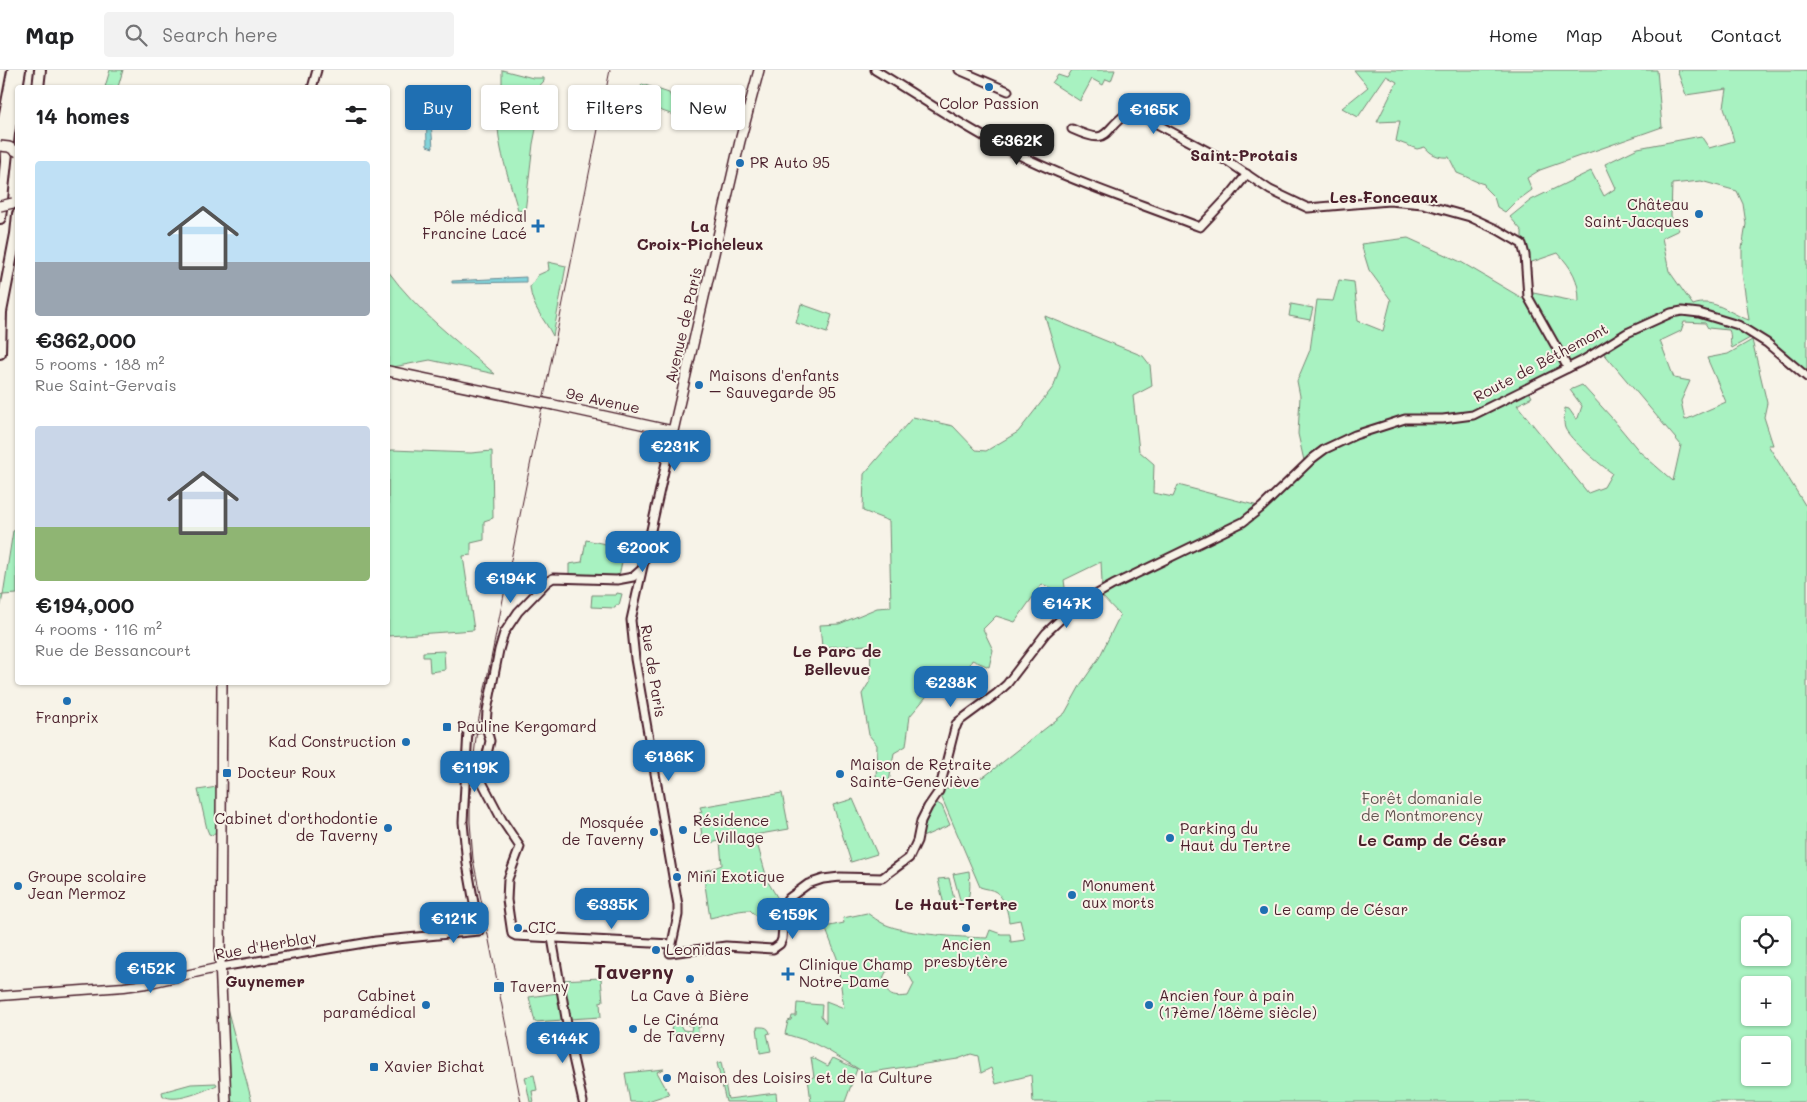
<!DOCTYPE html>
<html lang="en">
<head>
<meta charset="utf-8">
<style>
	:root { --surface:#fff; --page:#f2f2f2; --text:#202124; --muted:#757577; --line:#e0e0e0; --accent:#1f6fb2 }
	body { margin:0; font-family:Mali,sans-serif; background:var(--page); color:var(--text); height:100vh; display:flex; flex-direction:column; font-size:19px; white-space:nowrap }
	* { box-sizing:border-box; margin:0 }
	p { font-size:16px; color:var(--muted) }
	.icon { flex:none; width:28px; height:28px; fill:none; stroke:currentColor; stroke-width:2; stroke-linecap:round; stroke-linejoin:round }
	.map { position:relative; flex:1; overflow:hidden }
	.drawer { position:absolute; left:15px; top:15px; width:375px; height:600px; display:flex; flex-direction:column; background:var(--surface); border-radius:5px; box-shadow:0 1px 4px #0004 }
	.drawer>* { flex:none }
	.banner { position:absolute; left:405px; top:15px; width:475px; height:45px; display:flex; gap:10px }
	.fabs { position:absolute; left:1741px; top:846px; display:grid; gap:10px }
	.fabs a { display:grid; place-items:center; width:50px; height:50px; border-radius:5px; background:var(--surface); box-shadow:0 1px 4px #0004; font-size:25px }
	.price { position:absolute; translate:-50% -42px; padding:0 11px; border-radius:10px; background:var(--accent); color:#fff; font-size:16px; line-height:32px; filter:drop-shadow(0 1px 2px #0008) }
	.price::after { content:''; position:absolute; left:50%; top:30px; width:15px; height:11px; margin-left:-8px; background:inherit; clip-path:polygon(0 0,100% 0,50% 100%) }
	.price.selected { background:#222; color:#fff }
	ul { padding:0; list-style:none }
	li { display:grid; align-content:center; gap:10px; height:265px; padding:0 20px }
	li span { display:grid; place-items:center; height:155px; border-radius:5px; color:#555 }
	li>.icon { margin-inline-start:auto }
	span .icon { width:90px; height:90px; fill:#fffc; stroke-width:1 }
	li b { font-size:21px }
	h2 { display:flex; justify-content:space-between; align-items:center; height:60px; padding:0 20px; font-size:21px }
	.chip { padding:0 18px; border-radius:5px; background:var(--surface); box-shadow:0 1px 4px #0004; font-size:18px; line-height:45px }
	.chip.selected { background:var(--accent); color:#fff }
	header { display:flex; align-items:center; gap:30px; box-sizing:border-box; height:70px; padding:0 25px; background:var(--surface); border-bottom:1px solid var(--line) }
	header strong { font-size:24px }
	nav { display:flex; gap:28px; margin-inline-start:auto; font-size:18px }
	.search { width:350px; height:45px; background:var(--page); display:flex; align-items:center; gap:12px; box-sizing:border-box; padding:0 18px; border-radius:5px; color:var(--muted); font-size:19px }
	.map>svg:first-child { display:block }
</style>
</head>
<body>
<header>
<strong>Map</strong>
<div class="search"><svg class="icon" aria-label="search" viewBox="0 0 24 24"><circle cx="10" cy="10" r="6"/><path d="M15 15l6 6"/></svg>Search here</div>
<nav><a>Home</a><a>Map</a><a>About</a><a>Contact</a></nav>
</header>
<div class="map">
<svg width="1807" height="1032" viewBox="0 0 1807 1032">
	<rect width="100%" height="100%" fill="#f7f3e8"/>
	<filter id="ink" filterUnits="userSpaceOnUse"><feTurbulence type="fractalNoise" baseFrequency=".02" numOctaves="2"/><feDisplacementMap in="SourceGraphic" scale="10" xChannelSelector="R" yChannelSelector="G"/><feConvolveMatrix kernelMatrix="1 2 1 2 8 2 1 2 1" color-interpolation-filters="sRGB"/></filter>
	<g filter="url(#ink)">
		<g fill="#a8f2c1" stroke="#798876" fill-rule="evenodd">
			<path d="M110,0H123L118,17H105Z"/>
			<path d="M502,0L533,8H544V11L533,23L504,16L502,15Z"/>
			<path d="M1072,0H1115L1111,11L1106,9L1103,15L1092,9L1080,31L1052,13L1058,5L1067,8Z"/>
			<path d="M1354,0H1657L1662,57L1540,100L1527,108L1532,120L1521,128L1517,130L1505,142L1497,137L1494,127L1485,118L1484,114C1475,112 1466,106 1457,103L1449,87C1440,88 1431,85 1425,77L1417,79L1396,71L1400,51L1377,52L1397,12L1386,6L1358,47L1342,38L1368,17Z"/>
			<path d="M1677,0H1807V305L1759,263L1732,278C1729,273 1732,266 1729,260L1708,258L1705,253L1684,252L1681,261L1660,271L1674,308L1690,311L1681,331L1685,350L1726,332L1707,288L1728,284L1752,270L1767,333L1764,347L1773,375H1768L1805,435H1807V1032H1033L1031,1005L996,1014L991,998L981,1003L978,986L971,984L958,989L865,1003L827,980L811,972L785,964L788,951L791,950L792,946H796L797,933L822,935L821,947L826,953V931L844,938L837,888L825,857L844,853L843,848L867,843C873,847 878,851 884,854C909,865 959,867 987,868L990,860L1001,864H1010L1011,872L1025,870L1020,850L1009,852C1008,843 1005,828 996,822C992,819 985,819 980,817L939,721L985,706L1065,643L1081,614L1099,588L1120,545L1099,523L1102,512L1101,492L1064,510L1066,525L1042,514L1015,552L996,546L983,559L993,580L989,597L972,590L956,625L929,618L926,627L910,646L906,676L894,683L888,718L876,711L877,675L869,665L862,624L870,611L871,575L822,577L820,555L839,554L877,538L891,537L889,451L863,441L864,404L913,347L953,356L976,380L986,381L1018,362L1054,316L1060,296L1045,246L1143,286L1150,295L1152,316L1133,326L1139,381L1154,394L1153,423L1173,427L1178,415L1262,437L1305,395L1298,364L1300,326L1297,311L1310,280L1317,230L1333,231L1339,210L1354,212L1358,251L1383,261L1391,230L1369,200L1361,174L1408,168L1461,192L1532,234L1528,222L1579,232C1579,209 1572,199 1558,183L1526,194L1522,174V161L1510,147L1531,130L1591,101L1604,126L1616,118L1605,94L1638,78L1701,66L1709,78L1734,71L1724,37L1727,19L1686,25ZM1701,111L1737,121L1743,134L1746,154L1742,179V203L1749,250C1730,244 1714,227 1693,235L1669,201L1662,168L1679,160L1671,146L1672,114ZM1601,280L1681,375L1673,411L1640,382L1611,347L1582,315L1570,320L1582,336L1578,348L1576,349L1569,339L1565,338C1565,344 1563,353 1565,358C1569,369 1602,396 1612,403L1604,417L1588,423L1517,335L1532,327L1527,318ZM1750,855H1782V888H1750ZM902,893L914,914L908,926C891,928 886,926 884,908H883L886,902ZM1750,915H1782V948H1750ZM1750,975H1782V1008H1750Z"/>
			<path d="M642,14L669,23L674,33L679,34L683,41L682,48L634,31L638,29L639,26L638,24Z"/>
			<path d="M499,30L540,39L533,74L525,142L518,140C508,104 493,68 499,30Z"/>
			<path d="M610,37L620,42L611,59L605,57Z"/>
			<path d="M548,192L566,196L553,266C544,248 532,238 530,217L538,205L549,200Z"/>
			<path d="M388,201C417,241 457,271 495,304L430,290L388,298Z"/>
			<path d="M801,234L832,245L827,263L796,253Z"/>
			<path d="M1291,234L1313,238L1310,250L1289,246Z"/>
			<path d="M392,380L471,383L492,381L493,448L484,451V470L471,473V485L463,486L474,560L388,566V381Z"/>
			<path d="M17,460V524L3,525L0,539V526L3,525L13,461Z"/>
			<path d="M586,470L625,478L619,506L569,504V494L582,492Z"/>
			<path d="M617,523L622,524L619,535H616L615,538L591,537L592,525H616Z"/>
			<path d="M444,581L445,600L430,602L429,587H423V582Z"/>
			<path d="M217,717L216,762L212,765L209,764L207,759L198,720Z"/>
			<path d="M782,723L789,759L703,774L699,743L702,742L700,737Z"/>
			<path d="M853,729L877,784L851,792L833,735Z"/>
			<path d="M937,733L942,736L950,755L920,768C922,755 924,738 937,733Z"/>
			<path d="M755,766L768,812L780,832L781,852C766,853 760,850 750,840C736,840 724,845 710,848L703,802L722,795L720,772Z"/>
			<path d="M969,801C970,814 972,828 962,837L953,804Z"/>
			<path d="M949,808L955,833L944,835L938,809Z"/>
			<path d="M601,908L603,931L600,932L601,947L569,949L561,910Z"/>
			<path d="M558,923L563,950L535,952L529,927Z"/>
			<path d="M225,938H227L252,1032H231Z"/>
			<path d="M672,950H677L683,960L691,961L692,956L685,954L684,950L701,955V957H698V964H695L692,966H688L687,964L685,967V964L682,966L681,963L679,966V963L671,965Z"/>
			<path d="M757,957C763,957 768,956 770,963L767,964L771,981L760,983Z"/>
			<path d="M811,987L828,996L833,988L857,999L845,1032H811L808,1008L814,1007Z"/>
			<path d="M721,992L728,1029L776,1023L777,1032H726L717,993Z"/>
			<path d="M664,999L657,1002L669,1024L645,1032H630L625,1003Z"/>
			<path d="M534,1005L537,1020L532,1021L534,1032H530L525,1007Z"/>
			<path d="M216,1013L217,1015C204,1021 178,1032 166,1027H163L162,1022L191,1014Z"/>
		</g>
		<g fill="#82d3d9" stroke="#6c8b93">
			<path d="M426,37L430,38L433,78L427,76Z"/>
			<path d="M526,207V212L452,213V211Z"/>
		</g>
		<g fill="none" stroke-linecap="round" stroke-linejoin="round">
			<defs>
				<g id="tertiary">
					<path d="M875,0C920,27 963,57 1009,80C1070,111 1136,132 1200,157L1231,124L1247,104"/>
					<path d="M959,0L1008,21"/>
					<path d="M312,18L317,0"/>
					<path d="M1072,59C1112,77 1100,61 1129,42L1138,44L1230,93L1270,120L1308,138L1389,131L1423,134L1470,147L1498,160L1522,174L1525,185L1528,227L1568,298"/>
					<path d="M673,361L631,550L635,589L678,835V845L670,883L726,876L773,879L780,874L782,869L785,833L789,828L808,814L823,809L840,807L882,808L909,788L917,771L921,751L928,737L939,721L956,654"/>
					<path d="M641,500L633,507L617,510L553,508L547,512L518,542L504,563L499,580L487,641L486,656L490,671L481,710L502,750L520,777L508,809L507,830L512,864L516,866L671,874"/>
					<path d="M956,657L958,652L996,624L1007,614L1046,563L1064,546L1081,533L1113,515L1243,452L1262,437L1313,388L1325,379L1355,365L1405,349H1443L1473,345L1582,291L1627,263L1671,243L1682,241L1699,243L1738,255L1767,273L1807,307"/>
					<path d="M464,659L468,660L486,656"/>
					<path d="M552,868L573,988L583,1032"/>
					<path d="M221,897L376,871L479,861L467,794L463,752L468,660"/>
				</g>
				<path id="secondary" d="M0,926L124,917L146,914L221,897"/>
				<g id="primary">
					<path d="M388,301L528,330"/>
					<path d="M554,335L673,361L740,71L759,0"/>
					<path d="M222,612L220,890L226,1032"/>
				</g>
				<g id="motorway">
					<path d="M38,18L40,0"/>
					<path d="M0,70L13,1"/>
					<path d="M0,148L9,64L20,0"/>
					<path d="M0,283L1,242L16,164L18,144"/>
				</g>
			</defs>
			<use href="#tertiary" stroke="#4a1f2b" stroke-width="11"/>
			<use href="#secondary" stroke="#4a1f2b" stroke-width="11"/>
			<use href="#primary" stroke="#4a1f2b" stroke-width="12"/>
			<use href="#motorway" stroke="#4a1f2b" stroke-width="14"/>
			<use href="#tertiary" stroke="#f7f3e8" stroke-width="7"/>
			<use href="#secondary" stroke="#f7f3e8" stroke-width="8"/>
			<use href="#primary" stroke="#f7f3e8" stroke-width="9"/>
			<use href="#motorway" stroke="#f7f3e8" stroke-width="10"/>
			<path stroke="#4a1f2b" stroke-width="1" d="M521,1032L473,789L470,752V723L477,658L610,0"/>
			<defs>
				<g id="primary-bridge">
					<path d="M0,76L9,77L18,82"/>
					<path d="M0,136L13,133"/>
					<path d="M528,330L554,335"/>
				</g>
			</defs>
			<use href="#primary-bridge" stroke="#4a1f2b" stroke-width="12" stroke-linecap="butt"/>
			<use href="#primary-bridge" stroke="#f7f3e8" stroke-width="9"/>
		</g>
	</g>
	<g fill="#1f6fb2" stroke="#f7f3e8" stroke-width="2">
		<circle cx="989" cy="17" r="5"/>
		<circle cx="740" cy="93" r="5"/>
		<circle cx="1699" cy="144" r="5"/>
		<path d="M535.5 148.5h5v5h5v5h-5v5h-5v-5h-5v-5h5z"/>
		<circle cx="699" cy="315" r="5"/>
		<circle cx="67" cy="631" r="5"/>
		<rect x="442" y="652" width="10" height="10" rx="2.5"/>
		<circle cx="406" cy="672" r="5"/>
		<rect x="222" y="698" width="10" height="10" rx="2.5"/>
		<circle cx="840" cy="704" r="5"/>
		<circle cx="388" cy="758" r="5"/>
		<circle cx="683" cy="760" r="5"/>
		<circle cx="654" cy="762" r="5"/>
		<circle cx="1170" cy="768" r="5"/>
		<circle cx="677" cy="807" r="5"/>
		<circle cx="18" cy="816" r="5"/>
		<circle cx="1072" cy="825" r="5"/>
		<circle cx="1264" cy="840" r="5"/>
		<circle cx="518" cy="858" r="5"/>
		<circle cx="966" cy="858" r="5"/>
		<circle cx="656" cy="880" r="5"/>
		<path d="M785.5 896.5h5v5h5v5h-5v5h-5v-5h-5v-5h5z"/>
		<circle cx="690" cy="909" r="5"/>
		<rect x="493" y="911" width="12" height="12" rx="2.5"/>
		<circle cx="426" cy="935" r="5"/>
		<circle cx="1149" cy="935" r="5"/>
		<circle cx="633" cy="959" r="5"/>
		<rect x="369" y="992" width="10" height="10" rx="2.5"/>
		<circle cx="667" cy="1008" r="5"/>
	</g>
	<g text-anchor="middle" stroke-width="4" stroke-linejoin="round" paint-order="stroke">
		<g font-size="15" fill="#4a1f2b" stroke="#f7f3e8" text-anchor="start">
			<text x="989" y="39" text-anchor="middle">Color Passion</text>
			<text x="750" y="98">PR Auto 95</text>
			<text x="1689" y="140" text-anchor="end">Château<tspan x="1689" dy="17">Saint-Jacques</tspan></text>
			<text x="527" y="152" text-anchor="end">Pôle médical<tspan x="527" dy="17">Francine Lacé</tspan></text>
			<text x="709" y="311">Maisons d'enfants<tspan x="709" dy="17">– Sauvegarde 95</tspan></text>
			<text x="67" y="653" text-anchor="middle">Franprix</text>
			<text x="457" y="662">Pauline Kergomard</text>
			<text x="396" y="677" text-anchor="end">Kad Construction</text>
			<text x="850" y="700">Maison de Retraite<tspan x="850" dy="17">Sainte-Geneviève</tspan></text>
			<text x="237" y="708">Docteur Roux</text>
			<text x="378" y="754" text-anchor="end">Cabinet d'orthodontie<tspan x="378" dy="17">de Taverny</tspan></text>
			<text x="693" y="756">Résidence<tspan x="693" dy="17">Le Village</tspan></text>
			<text x="644" y="758" text-anchor="end">Mosquée<tspan x="644" dy="17">de Taverny</tspan></text>
			<text x="1180" y="764">Parking du<tspan x="1180" dy="17">Haut du Tertre</tspan></text>
			<text x="28" y="812">Groupe scolaire<tspan x="28" dy="17">Jean Mermoz</tspan></text>
			<text x="687" y="812">Mini Exotique</text>
			<text x="1082" y="821">Monument<tspan x="1082" dy="17">aux morts</tspan></text>
			<text x="1274" y="845">Le camp de César</text>
			<text x="528" y="863">CIC</text>
			<text x="966" y="880" text-anchor="middle">Ancien<tspan x="966" dy="17">presbytère</tspan></text>
			<text x="666" y="885">Leonidas</text>
			<text x="799" y="900">Clinique Champ<tspan x="799" dy="17">Notre-Dame</tspan></text>
			<text x="510" y="922">Taverny</text>
			<text x="416" y="931" text-anchor="end">Cabinet<tspan x="416" dy="17">paramédical</tspan></text>
			<text x="690" y="931" text-anchor="middle">La Cave à Bière</text>
			<text x="1159" y="931">Ancien four à pain<tspan x="1159" dy="17">(17ème/18ème siècle)</tspan></text>
			<text x="643" y="955">Le Cinéma<tspan x="643" dy="17">de Taverny</tspan></text>
			<text x="384" y="1002">Xavier Bichat</text>
			<text x="677" y="1013">Maison des Loisirs et de la Culture</text>
		</g>
		<g font-size="15" fill="#4a1f2b" stroke="#f7f3e8">
			<text transform="translate(684 255) rotate(-77)" y="5">Avenue de Paris</text>
			<text transform="translate(1541 293) rotate(-28)" y="5">Route de Béthemont</text>
			<text transform="translate(603 331) rotate(12)" y="5">9e Avenue</text>
			<text transform="translate(653 601) rotate(81)" y="5">Rue de Paris</text>
			<text transform="translate(266 876) rotate(-10)" y="5">Rue d'Herblay</text>
		</g>
		<g font-size="15" fill="#625450" stroke="#f7f3e8">
			<text x="1422" y="734">Forêt domaniale<tspan x="1422" dy="17">de Montmorency</tspan></text>
		</g>
		<g font-size="16" font-weight="bold" fill="#4a1f2b" stroke="#f7f3e8">
			<text x="1244" y="91">Saint-Protais</text>
			<text x="1384" y="133">Les Fonceaux</text>
			<text x="700" y="162">La<tspan x="700" dy="18">Croix-Picheleux</tspan></text>
			<text x="837" y="587">Le Parc de<tspan x="837" dy="18">Bellevue</tspan></text>
			<text x="1432" y="776">Le Camp de César</text>
			<text x="956" y="840">Le Haut-Tertre</text>
			<text x="265" y="917">Guynemer</text>
		</g>
		<g font-size="20" font-weight="bold" fill="#4a1f2b" stroke="#f7f3e8">
			<text x="634" y="909">Taverny</text>
		</g>
	</g>
</svg>
<div class="fabs">
<a><svg class="icon" aria-label="locate" viewBox="0 0 24 24"><circle cx="12" cy="12" r="6"/><path d="M12 2v4M12 18v4M2 12h4M18 12h4"/></svg></a>
<a>+</a>
<a>−</a>
</div>
<b class="price" style="left:1154px;top:65px">€165K</b>
<b class="price selected" style="left:1017px;top:96px">€362K</b>
<b class="price" style="left:675px;top:402px">€231K</b>
<b class="price" style="left:643px;top:503px">€200K</b>
<b class="price" style="left:511px;top:534px">€194K</b>
<b class="price" style="left:1067px;top:559px">€147K</b>
<b class="price" style="left:951px;top:638px">€238K</b>
<b class="price" style="left:669px;top:712px">€186K</b>
<b class="price" style="left:475px;top:723px">€119K</b>
<b class="price" style="left:612px;top:860px">€335K</b>
<b class="price" style="left:793px;top:870px">€159K</b>
<b class="price" style="left:454px;top:874px">€121K</b>
<b class="price" style="left:151px;top:924px">€152K</b>
<b class="price" style="left:563px;top:994px">€144K</b>
<div class="banner">
<a class="chip selected">Buy</a>
<a class="chip">Rent</a>
<a class="chip">Filters</a>
<a class="chip">New</a>
</div>
<section class="drawer">
<h2>14 homes<svg class="icon" aria-label="filters" viewBox="0 0 24 24"><path d="M4 7h16M4 17h16"/><circle cx="9" cy="7" r="2"/><circle cx="15" cy="17" r="2"/></svg></h2>
<ul>
<li><span style="background:linear-gradient(#bfe0f5 65%,#9aa5b1 0)"><svg class="icon" aria-label="home" viewBox="0 0 24 24"><path d="M3 11l9-7 9 7M6 9v11h12V9"/></svg></span><div><b>€362,000</b><p>5 rooms · 188 m²</p><p>Rue Saint-Gervais</p></div></li>
<li><span style="background:linear-gradient(#c9d6e8 65%,#8fb573 0)"><svg class="icon" aria-label="home" viewBox="0 0 24 24"><path d="M3 11l9-7 9 7M6 9v11h12V9"/></svg></span><div><b>€194,000</b><p>4 rooms · 116 m²</p><p>Rue de Bessancourt</p></div></li>
</ul>
</section>
</div>
</body>
</html>
